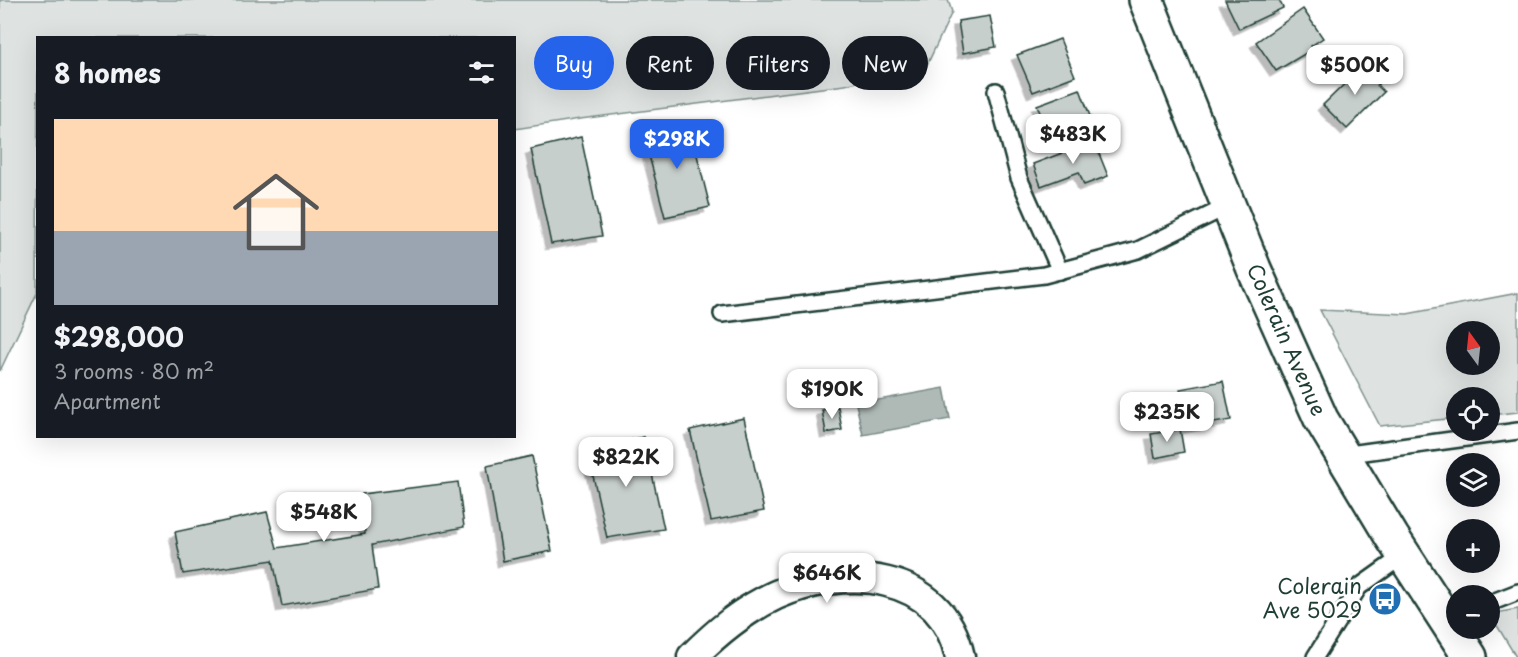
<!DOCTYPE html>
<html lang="en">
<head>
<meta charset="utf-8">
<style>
	:root { --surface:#171b24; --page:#242831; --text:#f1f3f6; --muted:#9ea1a6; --line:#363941; --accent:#2563eb }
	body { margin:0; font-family:"Playpen Sans",sans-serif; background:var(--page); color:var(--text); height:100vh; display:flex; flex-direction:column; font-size:22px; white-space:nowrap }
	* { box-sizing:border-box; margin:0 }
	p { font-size:20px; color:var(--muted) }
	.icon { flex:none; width:33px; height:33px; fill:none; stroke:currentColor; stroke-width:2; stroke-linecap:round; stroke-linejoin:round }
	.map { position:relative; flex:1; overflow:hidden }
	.drawer { position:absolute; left:36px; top:36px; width:480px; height:402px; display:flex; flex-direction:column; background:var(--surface); border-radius:0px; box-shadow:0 6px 24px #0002 }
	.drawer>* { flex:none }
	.guide { position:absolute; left:534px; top:36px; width:570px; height:54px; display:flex; gap:12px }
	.needle { width:39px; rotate:345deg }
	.fabs { position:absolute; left:1446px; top:321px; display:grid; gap:12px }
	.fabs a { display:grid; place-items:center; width:54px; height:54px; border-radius:50%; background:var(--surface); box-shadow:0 6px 24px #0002; font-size:30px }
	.price { position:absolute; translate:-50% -51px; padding:0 14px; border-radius:12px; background:#fff; color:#222; font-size:20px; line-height:39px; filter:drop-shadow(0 2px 3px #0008) }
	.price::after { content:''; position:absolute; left:50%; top:36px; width:18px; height:14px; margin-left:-9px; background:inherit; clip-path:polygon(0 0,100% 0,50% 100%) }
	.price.selected { background:var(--accent); color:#fff }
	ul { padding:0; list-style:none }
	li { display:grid; align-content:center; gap:12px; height:318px; padding:0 18px }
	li+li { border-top:2px solid var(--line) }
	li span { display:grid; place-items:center; height:186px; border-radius:0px; color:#555 }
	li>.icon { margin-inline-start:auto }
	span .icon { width:108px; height:108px; fill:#fffc; stroke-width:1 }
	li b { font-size:26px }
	h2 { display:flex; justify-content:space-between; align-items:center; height:72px; padding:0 18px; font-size:26px }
	.pill { padding:0 21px; border-radius:27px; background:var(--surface); box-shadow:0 6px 24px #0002; font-size:21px; line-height:54px }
	.pill.selected { background:var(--accent); color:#fff }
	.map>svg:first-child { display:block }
</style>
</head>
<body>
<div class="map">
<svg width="1518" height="657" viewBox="0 0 1518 657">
	<defs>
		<filter id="shadow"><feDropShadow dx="-5.5" dy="5.5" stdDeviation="0" flood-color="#0004"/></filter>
	</defs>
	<rect width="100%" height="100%" fill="#fff"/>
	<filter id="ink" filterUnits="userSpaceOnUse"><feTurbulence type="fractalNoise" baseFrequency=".0167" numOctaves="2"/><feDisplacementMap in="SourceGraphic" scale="12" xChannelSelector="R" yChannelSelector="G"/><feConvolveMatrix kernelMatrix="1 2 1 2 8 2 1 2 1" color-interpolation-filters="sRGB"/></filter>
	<g filter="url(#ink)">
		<g fill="#dee3e2" stroke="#7e908b" stroke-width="1.5" fill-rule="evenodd">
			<path d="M0,0H948L952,12L927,65L845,85L580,119L515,129L514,38H38L37,293L0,371Z"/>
			<path d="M1518,293V412L1490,415V398H1456V418L1380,426L1320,310L1407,314ZM1456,332H1490V364H1456Z"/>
			<path d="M1518,609V657H1516L1490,614Z"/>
		</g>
		<path fill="#afbab7" stroke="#758883" stroke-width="1.5" d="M944,388L950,419L863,435L856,404Z"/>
		<g fill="#c7cfcc" stroke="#1f3d34" stroke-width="1.5" filter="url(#shadow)">
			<path d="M1225,0H1279L1283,8L1239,29Z"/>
			<path d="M1303,9L1323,38L1311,46L1313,49L1276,71L1256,42Z"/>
			<path d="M990,16L996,47L963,53L958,21Z"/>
			<path d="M1060,39L1075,76L1033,92L1017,55Z"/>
			<path d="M1366,63L1383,80L1377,85L1384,92L1347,129L1323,105Z"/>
			<path d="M1080,89L1094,127L1052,143L1037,105Z"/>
			<path d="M689,123L710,207L665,217L643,132Z"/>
			<path d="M581,137L602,236L551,244L531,149Z"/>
			<path d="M1094,141L1108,176L1084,185L1079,172L1041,186L1033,164Z"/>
			<path d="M1223,381L1231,420L1187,428L1180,389Z"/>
			<path d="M838,407L842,430L826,433L822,410Z"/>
			<path d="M744,418L764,511L711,521L690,430Z"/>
			<path d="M1180,429L1184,452L1155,458L1151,434Z"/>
			<path d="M644,437L664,529L607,538L587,449Z"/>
			<path d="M532,456L552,551L503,561L487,466Z"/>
			<path d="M458,482L464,527L372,545L378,589L282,606L273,560L183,574L175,532L267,512L277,548L365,534L362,494Z"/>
		</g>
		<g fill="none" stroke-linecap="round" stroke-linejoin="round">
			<defs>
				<g id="lane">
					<path d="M996,91L1019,178L1060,271"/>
					<path d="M722,314L1044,275L1138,250L1228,206"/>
					<path d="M1342,455L1518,431"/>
					<path d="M1490,603L1518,592"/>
					<path d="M1315,657L1359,587L1404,555"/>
				</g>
				<path id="street" d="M692,657C717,632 743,610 776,595C844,565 941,569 960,657"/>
				<path id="primary" d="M1146,0L1254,269L1321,419L1392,537L1470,657"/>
			</defs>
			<use href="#lane" stroke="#1f3d34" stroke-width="20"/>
			<use href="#street" stroke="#1f3d34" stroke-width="33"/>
			<use href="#primary" stroke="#1f3d34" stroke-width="38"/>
			<use href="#lane" stroke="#fff" stroke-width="15"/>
			<use href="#street" stroke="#fff" stroke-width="28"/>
			<use href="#primary" stroke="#fff" stroke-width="33"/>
		</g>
	</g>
	<defs>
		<symbol id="bus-disc" viewBox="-11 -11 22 22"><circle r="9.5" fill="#1f6fb2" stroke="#fff"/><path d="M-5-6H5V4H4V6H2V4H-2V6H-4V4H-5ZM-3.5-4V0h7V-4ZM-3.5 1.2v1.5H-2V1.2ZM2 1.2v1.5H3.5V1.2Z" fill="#fff"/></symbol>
	</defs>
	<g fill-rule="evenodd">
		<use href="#bus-disc" x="1366" y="580" width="38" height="38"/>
	</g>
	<g text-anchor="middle" stroke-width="5" stroke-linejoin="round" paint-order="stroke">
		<g font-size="21" fill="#1f3d34" stroke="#fff">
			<text transform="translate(1286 340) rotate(66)" y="7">Colerain Avenue</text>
		</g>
		<g font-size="21" fill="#1f3d34" stroke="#fff" text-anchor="end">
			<text x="1362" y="594">Colerain<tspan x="1362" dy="24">Ave 5029</tspan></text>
		</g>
	</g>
</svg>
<div class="fabs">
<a><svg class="needle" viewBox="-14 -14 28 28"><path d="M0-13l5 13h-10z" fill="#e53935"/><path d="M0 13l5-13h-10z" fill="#9ea1a6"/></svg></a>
<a><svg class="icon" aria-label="locate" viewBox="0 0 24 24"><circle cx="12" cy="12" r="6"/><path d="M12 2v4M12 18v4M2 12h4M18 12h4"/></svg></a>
<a><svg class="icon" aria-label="layers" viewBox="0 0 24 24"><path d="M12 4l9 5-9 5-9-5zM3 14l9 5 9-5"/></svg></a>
<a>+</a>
<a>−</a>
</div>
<b class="price" style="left:1355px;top:96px">$500K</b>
<b class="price" style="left:1073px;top:165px">$483K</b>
<b class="price selected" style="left:677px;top:170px">$298K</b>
<b class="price" style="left:832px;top:420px">$190K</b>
<b class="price" style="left:1167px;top:443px">$235K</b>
<b class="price" style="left:626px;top:488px">$822K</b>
<b class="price" style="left:324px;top:543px">$548K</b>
<b class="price" style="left:827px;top:604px">$646K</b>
<div class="guide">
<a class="pill selected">Buy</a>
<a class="pill">Rent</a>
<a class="pill">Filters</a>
<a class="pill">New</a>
</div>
<section class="drawer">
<h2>8 homes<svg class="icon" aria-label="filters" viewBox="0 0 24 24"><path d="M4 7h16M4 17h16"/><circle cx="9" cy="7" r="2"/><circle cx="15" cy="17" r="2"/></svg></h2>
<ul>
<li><span style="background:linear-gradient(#ffd9b3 60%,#9aa5b1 0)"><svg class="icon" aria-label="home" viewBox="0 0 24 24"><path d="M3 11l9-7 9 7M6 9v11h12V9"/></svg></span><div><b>$298,000</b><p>3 rooms · 80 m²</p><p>Apartment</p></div></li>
</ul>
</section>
</div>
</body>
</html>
